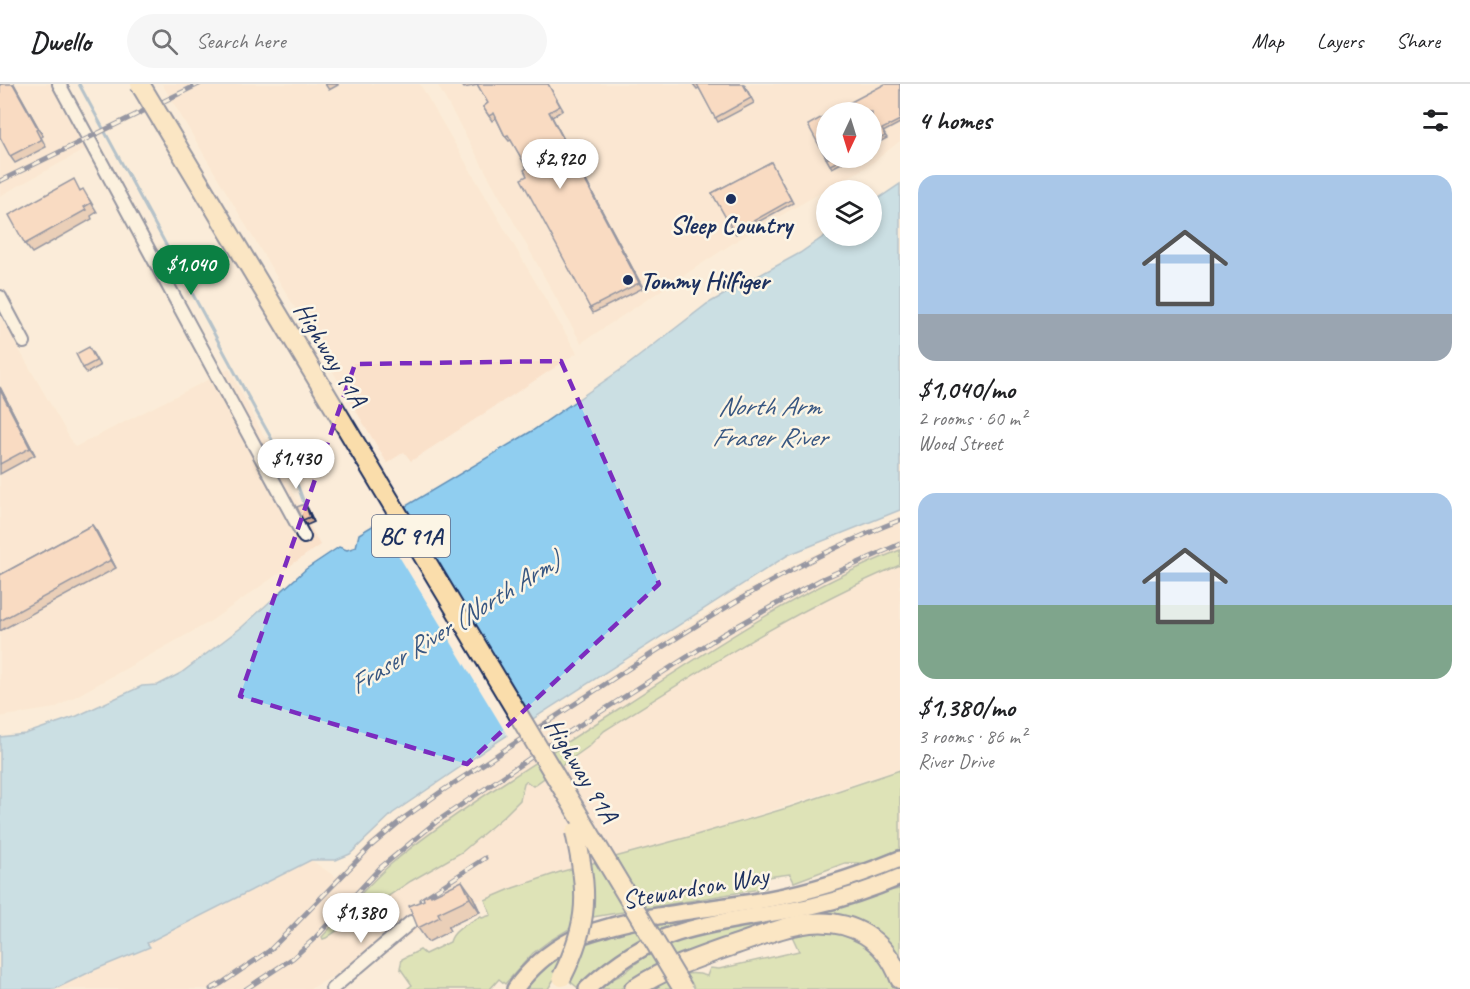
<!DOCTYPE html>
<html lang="en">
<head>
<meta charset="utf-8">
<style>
	:root { --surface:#fff; --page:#f6f6f6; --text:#202124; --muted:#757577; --line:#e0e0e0; --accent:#0b8043 }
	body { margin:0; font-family:Caveat,sans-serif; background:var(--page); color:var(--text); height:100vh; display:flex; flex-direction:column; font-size:22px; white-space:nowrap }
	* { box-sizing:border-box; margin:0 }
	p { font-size:20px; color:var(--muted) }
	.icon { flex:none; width:33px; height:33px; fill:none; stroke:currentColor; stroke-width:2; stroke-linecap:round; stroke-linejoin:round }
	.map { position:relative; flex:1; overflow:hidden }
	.sheet { display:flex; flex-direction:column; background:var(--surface); width:570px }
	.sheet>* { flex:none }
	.needle { width:39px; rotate:184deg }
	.fabs { position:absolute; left:816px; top:18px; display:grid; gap:12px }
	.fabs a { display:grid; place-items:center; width:66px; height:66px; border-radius:50%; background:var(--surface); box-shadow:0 3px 9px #0003; font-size:30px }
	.price { position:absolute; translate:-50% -51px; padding:0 14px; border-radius:21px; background:#fff; color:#222; font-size:20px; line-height:39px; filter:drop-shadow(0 2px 3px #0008) }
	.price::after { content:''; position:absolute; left:50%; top:36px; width:18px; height:14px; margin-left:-9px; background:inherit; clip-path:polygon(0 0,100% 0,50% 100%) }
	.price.selected { background:var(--accent); color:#fff }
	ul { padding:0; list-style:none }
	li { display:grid; align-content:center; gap:12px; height:318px; padding:0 18px }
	li span { display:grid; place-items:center; height:186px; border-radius:18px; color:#555 }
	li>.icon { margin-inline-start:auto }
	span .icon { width:108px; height:108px; fill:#fffc; stroke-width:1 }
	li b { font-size:26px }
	h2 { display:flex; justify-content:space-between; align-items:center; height:72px; padding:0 18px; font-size:26px }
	header { display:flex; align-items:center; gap:36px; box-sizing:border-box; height:84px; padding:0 30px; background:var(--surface); border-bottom:2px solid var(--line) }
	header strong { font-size:28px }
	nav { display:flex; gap:33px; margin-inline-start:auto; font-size:21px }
	.search { width:420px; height:54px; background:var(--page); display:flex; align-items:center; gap:15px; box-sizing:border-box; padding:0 21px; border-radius:33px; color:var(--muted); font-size:22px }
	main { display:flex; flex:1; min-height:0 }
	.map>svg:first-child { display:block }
</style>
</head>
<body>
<header>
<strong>Dwello</strong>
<div class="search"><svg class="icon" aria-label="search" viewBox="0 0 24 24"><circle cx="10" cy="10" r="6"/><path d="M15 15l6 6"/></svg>Search here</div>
<nav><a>Map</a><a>Layers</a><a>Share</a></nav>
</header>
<main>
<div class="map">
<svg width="900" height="905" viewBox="0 0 900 905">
	<rect width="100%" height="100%" fill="#fbecd9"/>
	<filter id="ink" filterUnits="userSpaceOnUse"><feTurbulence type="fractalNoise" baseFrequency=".0167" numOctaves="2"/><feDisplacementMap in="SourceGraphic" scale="12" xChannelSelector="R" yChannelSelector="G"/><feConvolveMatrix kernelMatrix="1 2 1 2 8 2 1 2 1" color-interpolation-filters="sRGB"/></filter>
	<g filter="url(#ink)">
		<g fill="#fae1ca" fill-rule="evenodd">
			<path d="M0,0H52L88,64L0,112Z"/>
			<path d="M162,0H420L577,269L411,377L404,368L387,379Z"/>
			<path d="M437,0H900V57L870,81L738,156L581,259ZM826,28H872V74H826Z"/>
			<path d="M0,232L75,363L229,285L320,461L208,539L55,624L0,633Z"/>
			<path d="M900,433V685L640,769L472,818L310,905H55L94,886L149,863L146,859L311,776L336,793L370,758L403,731L641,569L740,510L812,471Z"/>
		</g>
		<g fill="#bbd78f" stroke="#6b8376" stroke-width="1.5">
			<path d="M900,466V481C795,525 700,587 604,647L588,663L533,702L526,697L524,699L520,716L504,732L462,768L411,797L326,854L323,855L322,853C344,829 367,801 391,780C429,748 471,720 513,693C548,670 584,647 620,624C711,565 798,506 900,466Z"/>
			<path d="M900,686V765L867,779H845L794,798L790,790L767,793L765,794L766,804L587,834L549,857L533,869L505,900L499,895L490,905H407L412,901L400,884L402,875L420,866L425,870L450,858C453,845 470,839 481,832L482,834L491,831L485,816L513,804L560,788L696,751L790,723Z"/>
			<path d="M900,780V787L861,802L803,818L613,876L577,903L568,896L557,890L548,905H522L556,871L588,855Z"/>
			<path d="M900,805V875L839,834L640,891L620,905H598L607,898L623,890L643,874L669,859L705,849L758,838L882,808Z"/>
			<path d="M820,847C854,851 866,853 885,883C889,890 894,897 896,905H695L692,900L684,905H651C670,894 686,885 707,892L710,884L719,885L799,867L791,850Z"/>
		</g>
		<path fill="#90cef0" stroke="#618eb6" stroke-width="1.5" d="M900,100V426L788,471L497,658L393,729L350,770L336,776H311L147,859L150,863L94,886L55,905H0V653L25,650L77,632L142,602L158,601L181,589L242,543L306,485L339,463L347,466L356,463L359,450L532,347L629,280L707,220L800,169L826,151L872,152V119Z"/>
		<path fill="#fbecd9" d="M403,421L534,639L509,654L377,436Z"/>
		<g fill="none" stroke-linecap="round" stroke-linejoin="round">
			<path stroke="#618eb6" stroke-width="3" d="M79,0L257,329L297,400L306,424"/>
			<defs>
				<g id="minor">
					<path d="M59,0L304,453"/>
					<path d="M0,213L24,258"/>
					<path d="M332,905L411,838"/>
				</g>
				<g id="major">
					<path d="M515,905C530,884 550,867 573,855C585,849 599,846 612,842C663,828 717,825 769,815C815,807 858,792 900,775"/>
					<path d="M587,905C613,881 643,860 677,849C721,835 767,832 812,822C843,815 872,805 900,793"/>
				</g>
				<path id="highway" d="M634,905C664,885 697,874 731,862C756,854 783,842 810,839C852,835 885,855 900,895"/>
			</defs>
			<use href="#minor" stroke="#1b2f5e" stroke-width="16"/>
			<use href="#major" stroke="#1b2f5e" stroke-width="20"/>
			<use href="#highway" stroke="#1b2f5e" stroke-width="22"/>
			<use href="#minor" stroke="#fcf5e5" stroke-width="12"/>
			<use href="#major" stroke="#faddab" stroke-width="15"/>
			<use href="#highway" stroke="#faddab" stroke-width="18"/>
			<defs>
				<g id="rail">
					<path d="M0,97L199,0"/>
					<path d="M421,816L485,774"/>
					<path d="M211,905L222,899L269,867L285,851L371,762L404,734L442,707C503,667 564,627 625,587C713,530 802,474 900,436"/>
					<path d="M246,905L293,874L316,853L380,784L436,738L561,653L720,552L771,523L822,495L900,460"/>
				</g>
			</defs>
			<use href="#rail" stroke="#1b2f5e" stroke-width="5"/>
			<use href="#rail" stroke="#fcf5e5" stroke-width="3" stroke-dasharray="9" stroke-linecap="butt"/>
			<defs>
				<g id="highway-bridge">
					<path d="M140,0L683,905"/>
					<path d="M562,893C590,837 588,808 575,748"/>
				</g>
			</defs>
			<use href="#highway-bridge" stroke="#1b2f5e" stroke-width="22" stroke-linecap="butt"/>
			<use href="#highway-bridge" stroke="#faddab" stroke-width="18"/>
		</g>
		<g fill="#d4aa90" stroke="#1b2f5e" stroke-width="1.5">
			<path d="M14,0L43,52L41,53L46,63L15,79L10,72Z"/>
			<path d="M325,0H338V1L329,6Z"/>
			<path d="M461,0H548L563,26L552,33L643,204L593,229L590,224L527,92V84L511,56L509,57L505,52L496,34L492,37L483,23L488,19L478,1L464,4Z"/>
			<path d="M693,0H744L754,19L718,38L699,4L697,5Z"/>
			<path d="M900,0V39L883,48L887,54L872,62V28Z"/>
			<path d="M826,74H851L832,84Z"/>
			<path d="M771,78L793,119L736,150L712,109Z"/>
			<path d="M81,106L89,115L97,128L91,132L92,135L32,169L25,160Z"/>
			<path d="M92,268L100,282L87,289L83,284Z"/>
			<path d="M0,303L35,371L0,390Z"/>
			<path d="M305,420L308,425L314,438L307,441L303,436Z"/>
			<path d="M92,441L97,448L116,484L0,547V491Z"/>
			<path d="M472,811L480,828L448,843L450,847L428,858L418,844L432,812Z"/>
		</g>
		<g fill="#ad8b75" stroke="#1b2f5e" stroke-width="1.5">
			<path d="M13,0H14L43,52L38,45Z"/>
			<path d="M549,28L552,33L643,204L639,199Z"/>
			<path d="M0,303L35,371L30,364L0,306Z"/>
			<path d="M305,420L308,425L314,438L310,433Z"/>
			<path d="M92,441L97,448L116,484L111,476Z"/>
			<path d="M462,797L472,811L480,828L470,814Z"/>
		</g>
		<g fill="#f7c6a7" stroke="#1b2f5e" stroke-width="1.5">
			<path d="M0,0H13L38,45L36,46L41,56L10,72L0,53Z"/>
			<path d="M477,0H548L560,22L549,28L639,199L590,224L521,95L527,92L524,86L527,84L508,51L505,52L494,29L489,32L483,23L488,19Z"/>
			<path d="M697,0H743L751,14L715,34Z"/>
			<path d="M885,0H900V36L882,45L885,52L872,59V28H832Z"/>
			<path d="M826,31V74H845L830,81L808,41Z"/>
			<path d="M771,78L791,116L734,148L712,109Z"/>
			<path d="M74,95L80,107L83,105L91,119L84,123L86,126L25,160L9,131Z"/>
			<path d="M89,263L96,277L83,284L76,270Z"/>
			<path d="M0,306L30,364L0,380Z"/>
			<path d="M305,420L310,433L303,436L297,423Z"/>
			<path d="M92,441L111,476L0,537V491Z"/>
			<path d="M462,797L470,814L438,829L440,833L418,844L409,822L424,816L423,813L430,810L431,812Z"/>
		</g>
	</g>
	<path d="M0 0H900V905H0ZM561,277L659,500L467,680L240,612L355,280Z" fill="#fbecd9" fill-opacity=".55" fill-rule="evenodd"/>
	<path fill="none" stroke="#7b2cbf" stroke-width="4.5" stroke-dasharray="12 8" stroke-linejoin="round" d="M561,277L659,500L467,680L240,612L355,280Z"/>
	<g fill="#1b2f5e" stroke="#fcf5e5" stroke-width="2">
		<circle cx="731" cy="115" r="6"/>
		<circle cx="628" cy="196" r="6"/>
	</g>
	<g text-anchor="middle" stroke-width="5" stroke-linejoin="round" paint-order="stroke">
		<rect fill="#fcf5e5" stroke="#5e6a86" stroke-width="1.5" x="372" y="431" width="78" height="42" rx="4.5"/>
		<g font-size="24" font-weight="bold" fill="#1b2f5e">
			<text x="411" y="460">BC 91A</text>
		</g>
		<g font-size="26" font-weight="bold" fill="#1b2f5e" stroke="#fcf5e5">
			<text x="731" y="149">Sleep Country</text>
			<text x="640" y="205" text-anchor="start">Tommy Hilfiger</text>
		</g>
		<g font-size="26" fill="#1b2f5e" stroke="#fcf5e5">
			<text transform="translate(331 270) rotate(59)" y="9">Highway 91A</text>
			<text transform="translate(582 686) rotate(59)" y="9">Highway 91A</text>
			<text transform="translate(695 803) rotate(-10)" y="9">Stewardson Way</text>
		</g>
		<g font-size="27" font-style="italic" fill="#385782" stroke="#fcf5e5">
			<text x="769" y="331">North Arm<tspan x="769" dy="31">Fraser River</tspan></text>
			<text transform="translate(454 539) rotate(-32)" y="9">Fraser River (North Arm)</text>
		</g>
	</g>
</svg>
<div class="fabs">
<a><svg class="needle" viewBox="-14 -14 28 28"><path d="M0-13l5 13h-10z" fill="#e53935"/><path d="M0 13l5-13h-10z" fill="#757577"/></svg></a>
<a><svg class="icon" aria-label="layers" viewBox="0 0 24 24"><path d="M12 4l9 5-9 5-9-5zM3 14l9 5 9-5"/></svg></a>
</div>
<b class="price" style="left:560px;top:106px">$2,920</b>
<b class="price selected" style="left:191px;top:212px">$1,040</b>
<b class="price" style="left:296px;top:406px">$1,430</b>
<b class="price" style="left:361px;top:860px">$1,380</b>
</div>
<section class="sheet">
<h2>4 homes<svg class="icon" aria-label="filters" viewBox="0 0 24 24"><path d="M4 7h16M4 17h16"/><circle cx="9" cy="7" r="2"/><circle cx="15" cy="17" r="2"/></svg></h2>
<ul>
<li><span style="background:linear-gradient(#a9c7e8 75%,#9aa5b1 0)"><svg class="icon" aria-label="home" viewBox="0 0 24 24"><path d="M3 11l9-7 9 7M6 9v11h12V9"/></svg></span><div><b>$1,040/mo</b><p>2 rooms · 60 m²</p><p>Wood Street</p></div></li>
<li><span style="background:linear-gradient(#a9c7e8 60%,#7fa58c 0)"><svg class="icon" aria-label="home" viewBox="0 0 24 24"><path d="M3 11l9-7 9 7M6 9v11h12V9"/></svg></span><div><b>$1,380/mo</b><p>3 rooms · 86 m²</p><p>River Drive</p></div></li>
</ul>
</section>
</main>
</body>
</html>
